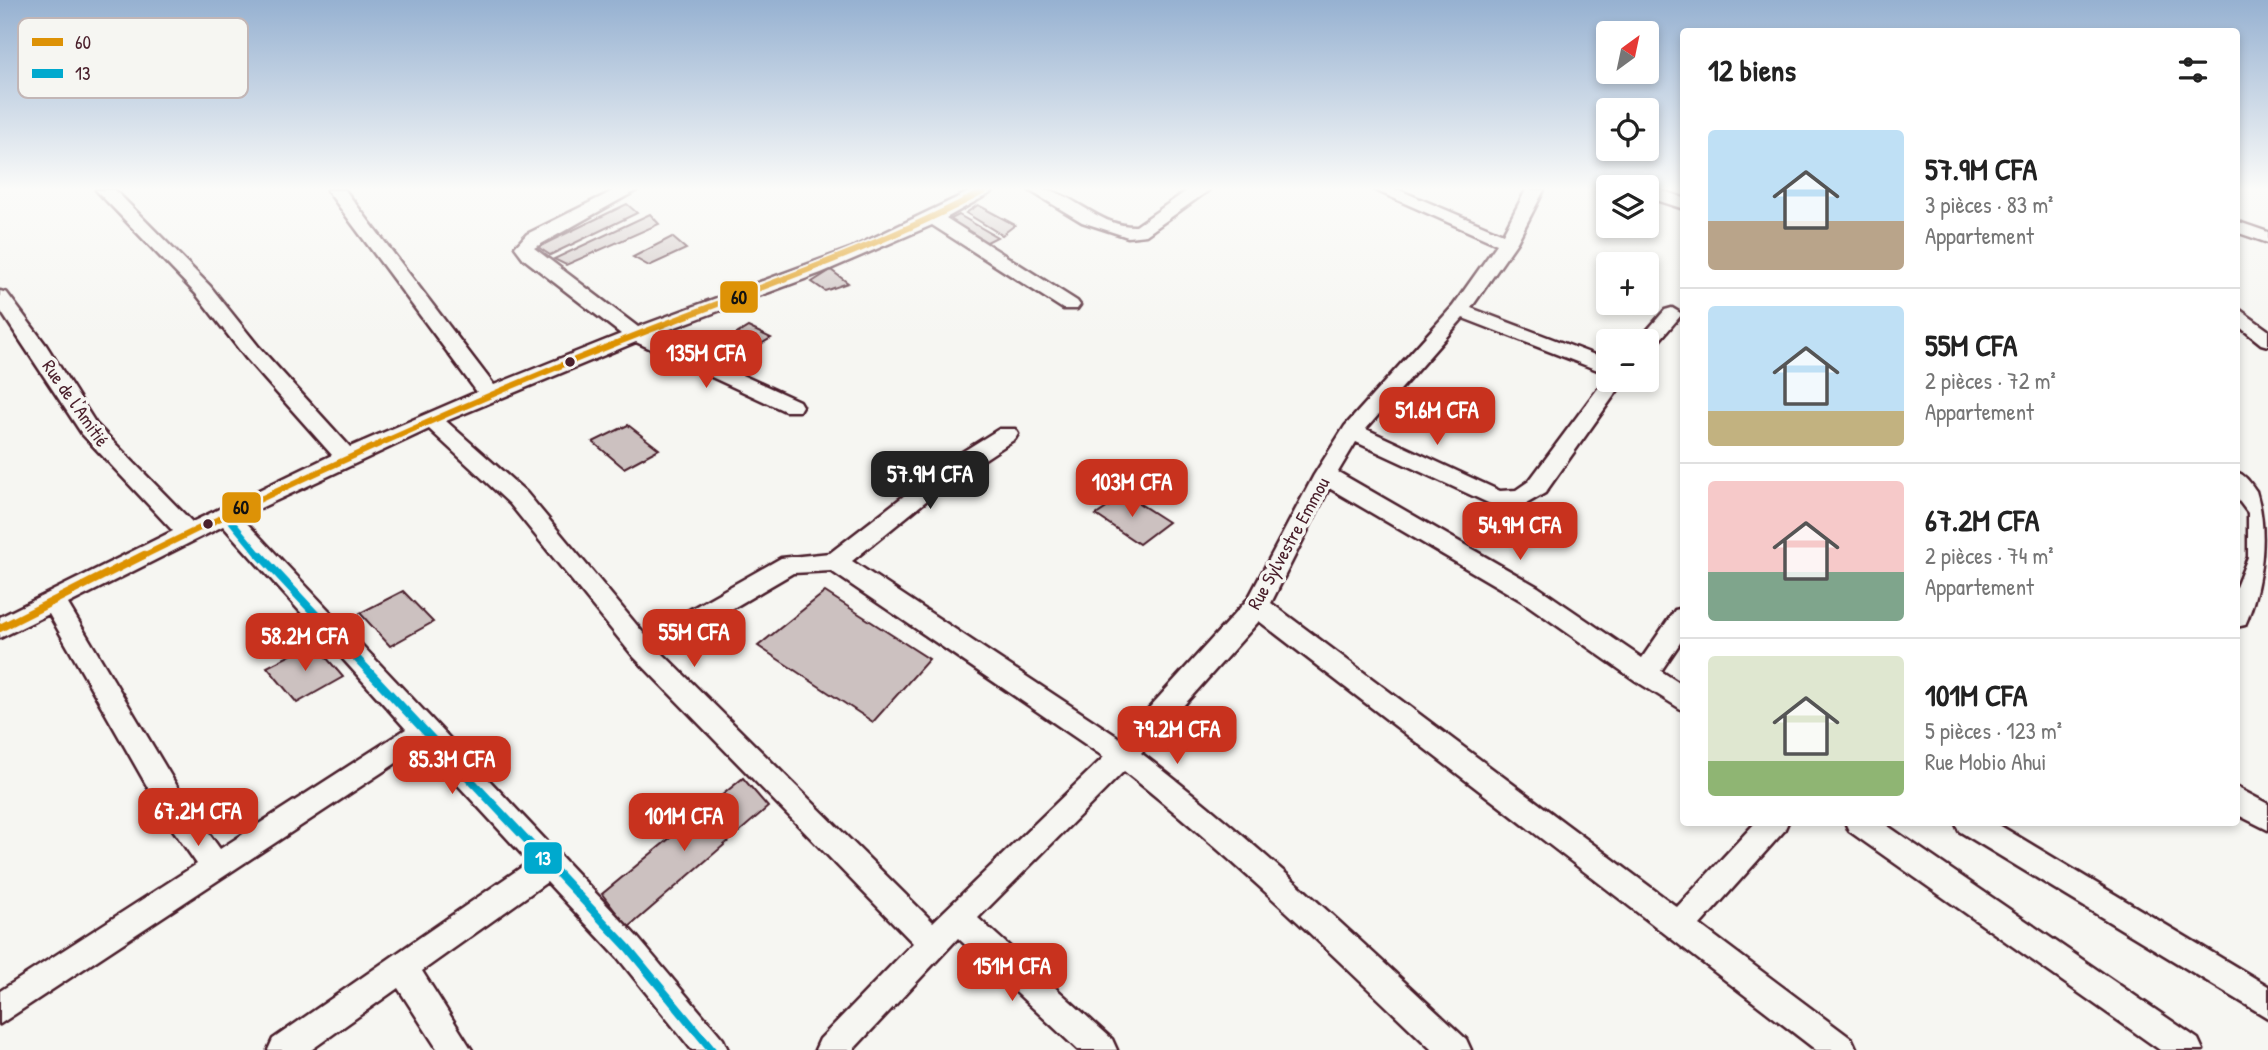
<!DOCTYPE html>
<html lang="fr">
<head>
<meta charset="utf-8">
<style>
	:root { --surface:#fff; --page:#f6f6f6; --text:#222; --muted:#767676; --line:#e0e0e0; --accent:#c8321e }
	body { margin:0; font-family:"Patrick Hand",sans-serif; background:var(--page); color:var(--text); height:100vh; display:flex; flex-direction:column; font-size:26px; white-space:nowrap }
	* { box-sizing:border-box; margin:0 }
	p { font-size:23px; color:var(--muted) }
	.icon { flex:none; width:38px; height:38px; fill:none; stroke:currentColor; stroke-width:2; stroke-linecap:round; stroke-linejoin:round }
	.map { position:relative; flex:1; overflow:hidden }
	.panel { position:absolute; left:1680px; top:28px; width:560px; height:798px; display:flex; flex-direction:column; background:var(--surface); border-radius:7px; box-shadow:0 4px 10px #0003 }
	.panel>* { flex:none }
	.needle { width:46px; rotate:33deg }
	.controls { position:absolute; left:1596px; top:21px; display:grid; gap:14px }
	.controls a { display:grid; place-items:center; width:63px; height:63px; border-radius:7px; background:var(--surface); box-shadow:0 4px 10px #0003; font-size:35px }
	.price { position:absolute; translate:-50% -60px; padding:0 16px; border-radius:14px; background:var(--accent); color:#fff; font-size:23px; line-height:46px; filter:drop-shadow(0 2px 4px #0008) }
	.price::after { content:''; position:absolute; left:50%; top:42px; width:21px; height:16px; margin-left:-10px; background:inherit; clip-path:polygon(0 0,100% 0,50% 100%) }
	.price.selected { background:#222; color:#fff }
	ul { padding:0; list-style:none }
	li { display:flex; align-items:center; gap:21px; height:175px; padding:0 28px }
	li+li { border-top:2px solid var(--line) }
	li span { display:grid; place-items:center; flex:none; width:196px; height:140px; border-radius:7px; color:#555 }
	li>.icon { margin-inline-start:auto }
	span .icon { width:84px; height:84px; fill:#fffc; stroke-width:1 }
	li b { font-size:30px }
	h2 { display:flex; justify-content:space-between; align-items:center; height:84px; padding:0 28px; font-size:30px }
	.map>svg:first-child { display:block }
</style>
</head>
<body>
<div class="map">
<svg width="2268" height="1050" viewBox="0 0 2268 1050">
	<rect width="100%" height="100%" fill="#f6f6f2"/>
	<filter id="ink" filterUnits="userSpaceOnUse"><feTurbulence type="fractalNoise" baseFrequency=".0143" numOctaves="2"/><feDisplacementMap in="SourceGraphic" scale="14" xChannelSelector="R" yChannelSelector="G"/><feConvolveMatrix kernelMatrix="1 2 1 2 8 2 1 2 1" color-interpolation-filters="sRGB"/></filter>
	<g filter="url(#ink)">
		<g fill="#ccc1c0" stroke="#4a1f2b" stroke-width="2">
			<path d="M627,204L637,213L550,255L538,247Z"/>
			<path d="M978,205L1015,225L1002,235L966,213Z"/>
			<path d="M650,214L659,224L566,265L554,259Z"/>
			<path d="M959,215L997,237L981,245L947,221Z"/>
			<path d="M672,237L686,249L649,266L633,257Z"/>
			<path d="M831,270L848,283L825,291L812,282Z"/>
			<path d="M748,327L771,338L726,365L703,355Z"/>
			<path d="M628,425L659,449L624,468L593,442Z"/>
			<path d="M1126,495L1168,522L1139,544L1096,515Z"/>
			<path d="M403,591L433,622L390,646L360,613Z"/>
			<path d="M825,592L929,659L873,722L758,646Z"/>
			<path d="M314,643L343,677L297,703L267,667Z"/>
			<path d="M743,778L768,807L628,928L602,894Z"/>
		</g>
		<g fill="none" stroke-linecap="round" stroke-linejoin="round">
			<defs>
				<g id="minor">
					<path d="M96,190H115L210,286L259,347L350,447L477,392L327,190H345L494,385L621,334L524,259L515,247L527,234L615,190H637L534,248L638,327L852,248L973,190H995L946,218L1077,301L1080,305L1077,309H1063L932,225L821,273L654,335L799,401L802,406L799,411H785L636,342L446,421L526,492L645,635L781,558L830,553L954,457L999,429H1015L1018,434L1015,439L947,484L852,561L1121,739L1248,599L1314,475L1345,426L1453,306L1497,244L1375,190H1399L1503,234L1526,190H1544L1517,242L1471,308L1608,360V374L1463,318L1366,429L1500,491L1516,490L1529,481L1608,375V380H1625L1545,493L1526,504L1497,507L1356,442L1338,472L1538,587L1642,658L1675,610L1684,608V637L1661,671L1684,686V711L1636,681L1522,601L1329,488L1271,603L1677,907L1756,822H1788L1784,831L1700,925L1852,1039L1857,1050H1816L1259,621L1141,753C1256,841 1360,941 1466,1039L1471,1050H1432C1332,954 1233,857 1124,771L978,918L1112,1039L1117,1050H1078L958,938L853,1050H815L820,1039L913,943L633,656L510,504L429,429L241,517L638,938L723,1039L728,1050H692L618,958L547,882L422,971L472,1050H438L398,988L311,1050H268L273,1039L529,862L422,746L0,1024V991L197,864L167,821L49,614L0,638V617L173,531L82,434L0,310V291L7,293L46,345L96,424L192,522L332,455L245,357L196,294ZM223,526L406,729L220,849L187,803L68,604ZM831,571L1104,757L933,922L660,651L793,573Z"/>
					<path d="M1029,190C1036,190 1046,189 1052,191C1081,201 1103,227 1136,226L1188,190H1209L1146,235L1128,237L1082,222Z"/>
					<path d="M1647,190H1661L1684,198V209L1647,197Z"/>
					<path d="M2236,221L2268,232V243L2236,232Z"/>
					<path d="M2236,307L2268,330V346L2261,344L2236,324Z"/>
					<path d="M1672,308L1682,314L1654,347L1647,348V341H1638L1665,310Z"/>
					<path d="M2236,472C2246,475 2250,483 2256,491C2268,529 2263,578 2248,618L2245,625L2236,627V587L2248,557V513L2236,497Z"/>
					<path d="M2236,787L2268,804V830L2236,814Z"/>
					<path d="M1845,822H1882L2198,1039L2203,1050H2160L1849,831Z"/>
					<path d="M1955,822H1994L2268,986V1018L1959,831Z"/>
				</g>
			</defs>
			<use href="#minor" stroke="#4a1f2b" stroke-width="5"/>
			<use href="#minor" fill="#f6f6f2" fill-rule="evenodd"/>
			<defs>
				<path id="bus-1-far1" d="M141,557C298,479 456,407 619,342C743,292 868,253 986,190"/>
				<path id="bus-1" d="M0,628L144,555"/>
				<path id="bus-2-far1" d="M227,516L261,557"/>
				<path id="bus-2" d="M260,555L628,948L712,1050"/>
			</defs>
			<use href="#bus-1-far1" stroke="#f6f6f2" stroke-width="10"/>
			<use href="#bus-1" stroke="#f6f6f2" stroke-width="13"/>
			<use href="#bus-2-far1" stroke="#f6f6f2" stroke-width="10"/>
			<use href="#bus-2" stroke="#f6f6f2" stroke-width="13"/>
			<use href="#bus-1-far1" stroke="#dd9206" stroke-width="6"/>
			<use href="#bus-1" stroke="#dd9206" stroke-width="8"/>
			<use href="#bus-2-far1" stroke="#00a9ce" stroke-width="6"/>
			<use href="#bus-2" stroke="#00a9ce" stroke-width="8"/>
		</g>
	</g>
	<linearGradient id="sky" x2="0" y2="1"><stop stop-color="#96b1d1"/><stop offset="0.56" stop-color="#fbfbf9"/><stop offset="1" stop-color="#fbfbf9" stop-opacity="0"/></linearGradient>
	<rect width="2268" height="337" fill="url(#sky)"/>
	<g fill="#4a1f2b" stroke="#f6f6f2" stroke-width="2.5">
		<circle cx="570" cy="362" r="6"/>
		<circle cx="208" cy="524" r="6"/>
	</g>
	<g text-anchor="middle" stroke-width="7" stroke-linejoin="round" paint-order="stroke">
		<g font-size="19" fill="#4a1f2b" stroke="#f6f6f2">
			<text transform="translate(76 403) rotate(55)" y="7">Rue de l'Amitié</text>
			<text transform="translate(1288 543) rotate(-61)" y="7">Rue Sylvestre Emmou</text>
		</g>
	</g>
	<rect x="18" y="18" width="230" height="80" rx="10" fill="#f6f6f2" stroke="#c2b6b6" stroke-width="2"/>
	<rect x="32" y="38" width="31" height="8" fill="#dd9206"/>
	<rect x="32" y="69" width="31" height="9" fill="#00a9ce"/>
	<g font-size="19" fill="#4a1f2b">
		<text x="75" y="49">60</text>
		<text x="75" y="80">13</text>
	</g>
	<g stroke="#f6f6f2" stroke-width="2.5">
		<rect x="719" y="280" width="40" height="34" rx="7" fill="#dd9206"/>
		<rect x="221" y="491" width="41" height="33" rx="7" fill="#dd9206"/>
		<rect x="523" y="841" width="40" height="34" rx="7" fill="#00a9ce"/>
	</g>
	<g font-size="19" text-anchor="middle" font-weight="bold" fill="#fff">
		<text x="543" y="865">13</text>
	</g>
	<g font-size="19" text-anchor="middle" font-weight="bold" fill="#111">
		<text x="739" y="304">60</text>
		<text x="241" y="514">60</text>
	</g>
</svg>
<div class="controls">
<a><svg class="needle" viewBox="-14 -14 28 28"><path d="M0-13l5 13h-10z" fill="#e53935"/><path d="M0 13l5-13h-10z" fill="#767676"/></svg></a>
<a><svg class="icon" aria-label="locate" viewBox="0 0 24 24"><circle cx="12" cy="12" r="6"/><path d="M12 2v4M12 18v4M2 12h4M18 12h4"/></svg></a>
<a><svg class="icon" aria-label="layers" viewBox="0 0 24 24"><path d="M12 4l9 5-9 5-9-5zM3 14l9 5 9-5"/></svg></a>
<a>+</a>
<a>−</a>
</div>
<b class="price" style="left:706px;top:390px">135M CFA</b>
<b class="price" style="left:1437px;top:447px">51.6M CFA</b>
<b class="price selected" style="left:930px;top:511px">57.9M CFA</b>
<b class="price" style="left:1132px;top:519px">103M CFA</b>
<b class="price" style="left:1520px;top:562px">54.9M CFA</b>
<b class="price" style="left:694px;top:669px">55M CFA</b>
<b class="price" style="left:305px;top:673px">58.2M CFA</b>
<b class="price" style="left:1177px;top:766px">79.2M CFA</b>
<b class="price" style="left:452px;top:796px">85.3M CFA</b>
<b class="price" style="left:198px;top:848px">67.2M CFA</b>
<b class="price" style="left:684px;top:853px">101M CFA</b>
<b class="price" style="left:1012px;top:1003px">151M CFA</b>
<section class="panel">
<h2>12 biens<svg class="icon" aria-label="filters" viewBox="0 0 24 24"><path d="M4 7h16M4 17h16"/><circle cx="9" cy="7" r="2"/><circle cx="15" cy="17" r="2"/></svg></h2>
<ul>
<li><span style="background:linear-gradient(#bfe0f5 65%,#b9a48a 0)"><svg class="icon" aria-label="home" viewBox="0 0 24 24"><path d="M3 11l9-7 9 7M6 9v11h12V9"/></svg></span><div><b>57.9M CFA</b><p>3 pièces · 83 m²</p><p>Appartement</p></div></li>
<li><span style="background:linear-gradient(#bfe0f5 75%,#c2b280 0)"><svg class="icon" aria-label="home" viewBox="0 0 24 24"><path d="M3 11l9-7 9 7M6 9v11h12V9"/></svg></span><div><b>55M CFA</b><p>2 pièces · 72 m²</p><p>Appartement</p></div></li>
<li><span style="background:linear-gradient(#f6c9c9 65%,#7fa58c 0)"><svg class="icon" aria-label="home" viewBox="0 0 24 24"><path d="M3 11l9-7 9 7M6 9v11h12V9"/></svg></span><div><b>67.2M CFA</b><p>2 pièces · 74 m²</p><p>Appartement</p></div></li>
<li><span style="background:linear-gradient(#dfe7d0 75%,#8fb573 0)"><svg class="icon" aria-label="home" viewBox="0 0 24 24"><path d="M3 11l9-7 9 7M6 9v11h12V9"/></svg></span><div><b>101M CFA</b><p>5 pièces · 123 m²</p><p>Rue Mobio Ahui</p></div></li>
</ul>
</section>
</div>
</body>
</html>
